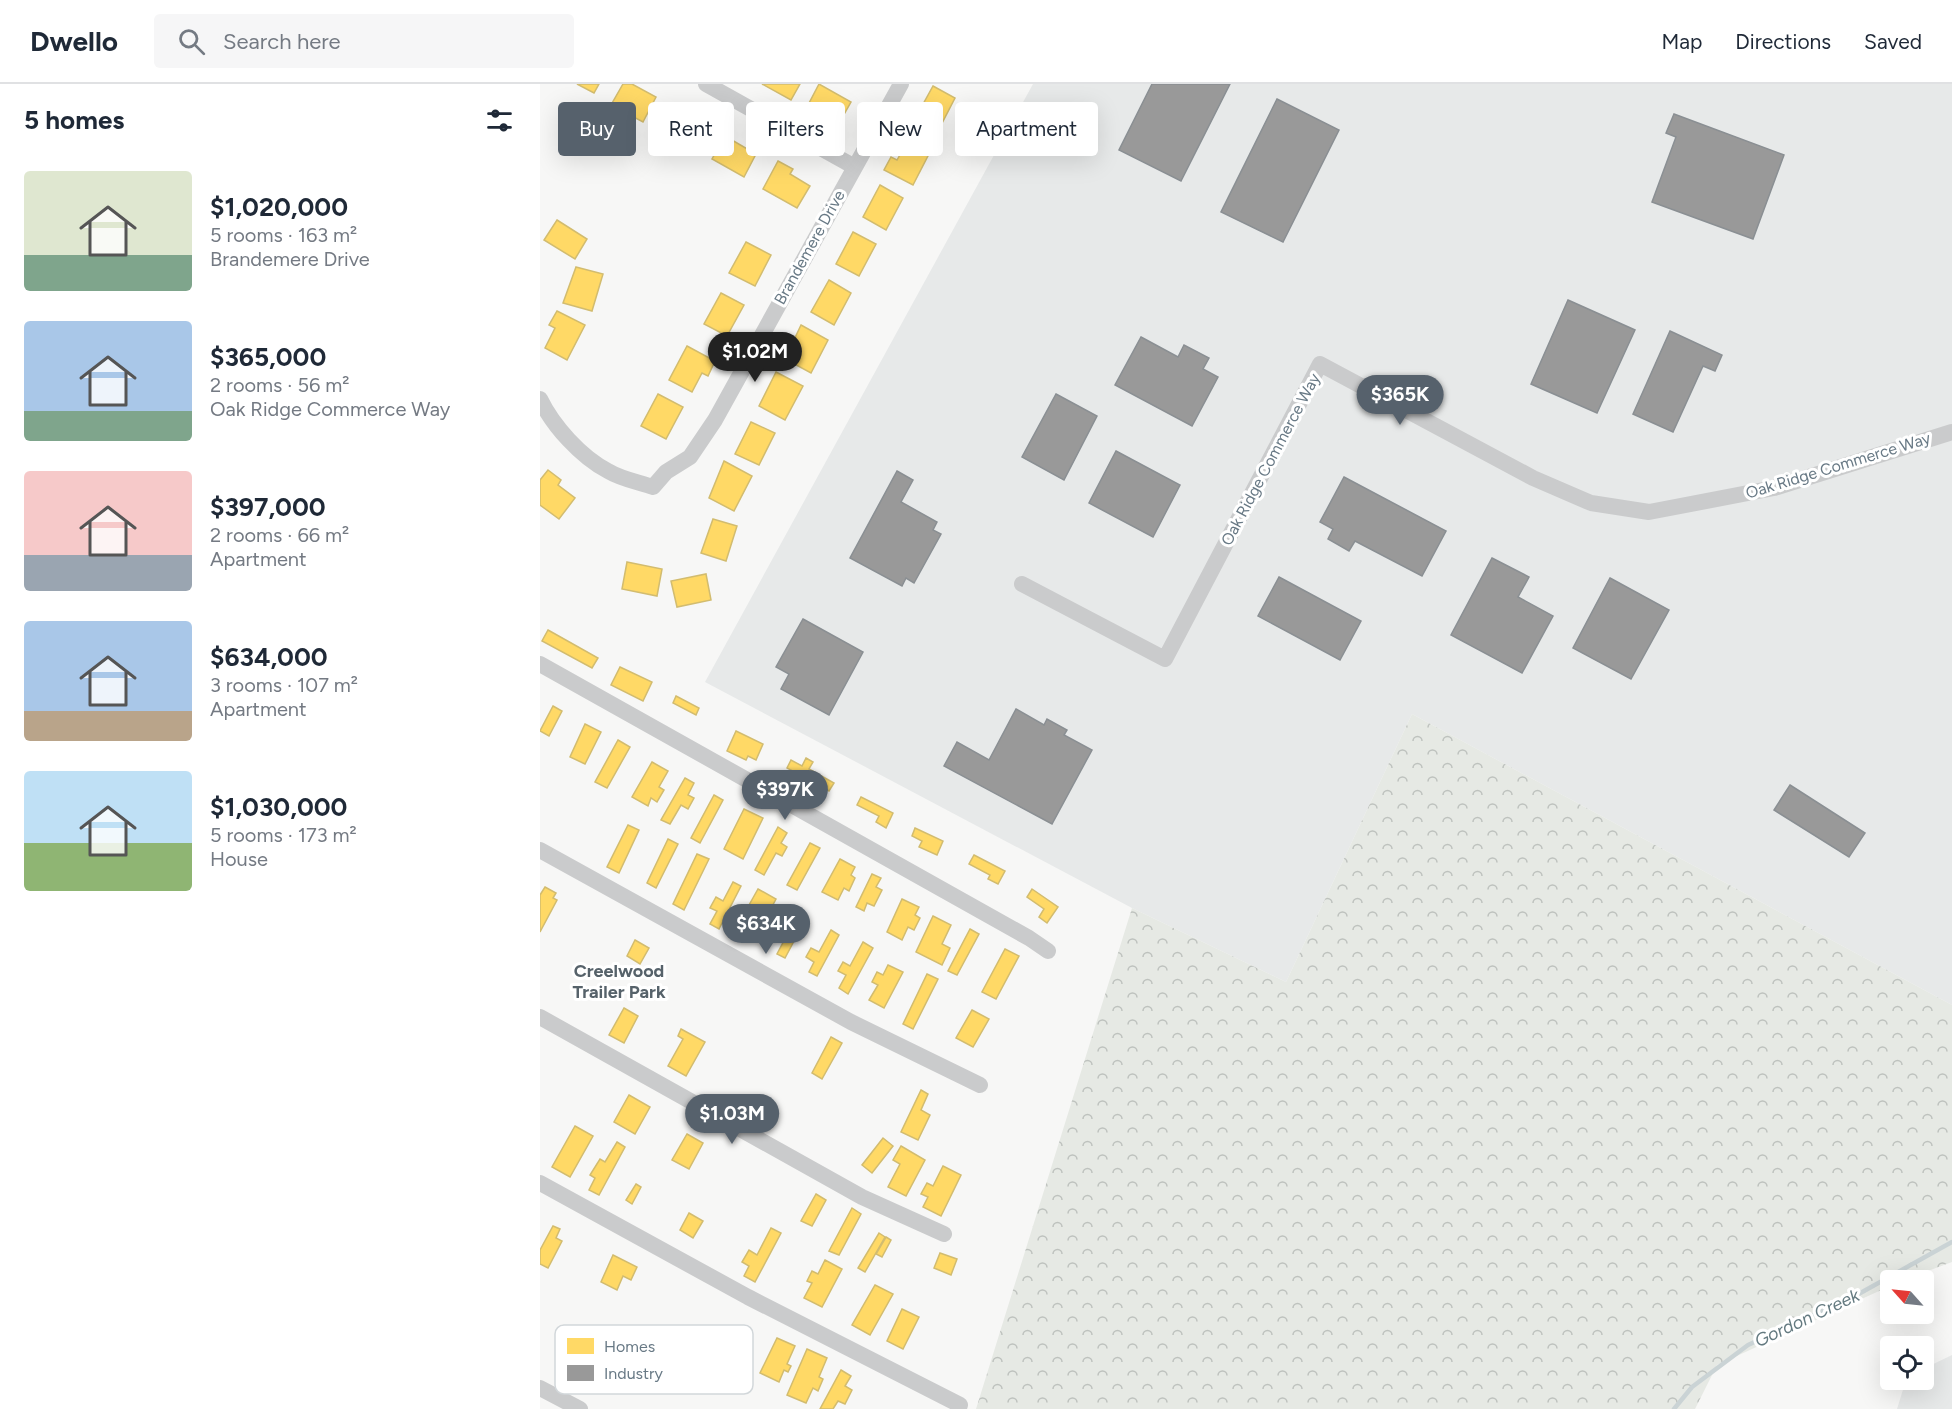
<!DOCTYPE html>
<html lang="en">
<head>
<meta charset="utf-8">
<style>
	:root { --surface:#fff; --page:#f6f6f7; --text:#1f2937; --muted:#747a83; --line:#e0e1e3; --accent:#56616c }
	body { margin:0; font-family:Figtree,sans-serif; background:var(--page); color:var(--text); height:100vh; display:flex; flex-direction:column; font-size:22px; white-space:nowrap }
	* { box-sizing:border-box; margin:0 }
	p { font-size:20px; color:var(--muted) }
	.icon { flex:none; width:33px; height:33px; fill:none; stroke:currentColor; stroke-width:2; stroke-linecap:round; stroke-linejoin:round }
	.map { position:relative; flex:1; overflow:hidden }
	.sheet { display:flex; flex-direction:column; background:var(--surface); width:540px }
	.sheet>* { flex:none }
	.guide { position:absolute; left:18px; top:18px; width:570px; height:54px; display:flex; gap:12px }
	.needle { width:39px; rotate:297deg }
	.controls { position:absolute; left:1340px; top:1186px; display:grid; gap:12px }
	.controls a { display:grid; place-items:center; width:54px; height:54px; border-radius:6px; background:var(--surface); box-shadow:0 6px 24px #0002; font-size:30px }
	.price { position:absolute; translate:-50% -51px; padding:0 14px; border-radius:21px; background:var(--accent); color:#fff; font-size:20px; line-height:39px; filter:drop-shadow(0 2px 3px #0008) }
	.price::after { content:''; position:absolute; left:50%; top:36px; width:18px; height:14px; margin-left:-9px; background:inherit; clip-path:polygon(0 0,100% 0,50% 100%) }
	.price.selected { background:#222; color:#fff }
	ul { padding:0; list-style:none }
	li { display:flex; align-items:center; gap:18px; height:150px; padding:0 24px }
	li span { display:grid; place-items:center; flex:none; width:168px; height:120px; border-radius:6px; color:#555 }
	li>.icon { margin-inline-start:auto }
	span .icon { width:72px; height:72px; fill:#fffc; stroke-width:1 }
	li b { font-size:26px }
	h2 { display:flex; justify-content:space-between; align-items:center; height:72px; padding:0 24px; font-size:26px }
	.tag { padding:0 21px; border-radius:6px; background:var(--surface); box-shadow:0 6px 24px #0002; font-size:21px; line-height:54px }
	.tag.selected { background:var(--accent); color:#fff }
	header { display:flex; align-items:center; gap:36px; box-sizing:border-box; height:84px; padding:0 30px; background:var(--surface); border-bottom:2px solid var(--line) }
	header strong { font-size:28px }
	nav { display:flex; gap:33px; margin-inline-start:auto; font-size:21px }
	.search { width:420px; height:54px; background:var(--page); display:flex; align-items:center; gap:15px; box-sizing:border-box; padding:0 21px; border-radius:6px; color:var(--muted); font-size:22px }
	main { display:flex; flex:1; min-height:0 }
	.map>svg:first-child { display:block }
</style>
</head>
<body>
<header>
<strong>Dwello</strong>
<div class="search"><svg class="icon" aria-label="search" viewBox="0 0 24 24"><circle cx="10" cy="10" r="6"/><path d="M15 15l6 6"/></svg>Search here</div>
<nav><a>Map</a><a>Directions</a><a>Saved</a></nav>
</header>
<main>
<section class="sheet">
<h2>5 homes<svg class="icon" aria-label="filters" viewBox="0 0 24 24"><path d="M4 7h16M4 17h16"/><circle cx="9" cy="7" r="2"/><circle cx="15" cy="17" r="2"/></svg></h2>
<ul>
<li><span style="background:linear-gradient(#dfe7d0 70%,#7fa58c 0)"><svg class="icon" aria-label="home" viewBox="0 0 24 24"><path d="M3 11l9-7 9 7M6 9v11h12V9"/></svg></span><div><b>$1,020,000</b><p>5 rooms · 163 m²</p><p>Brandemere Drive</p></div></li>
<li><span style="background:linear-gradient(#a9c7e8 75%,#7fa58c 0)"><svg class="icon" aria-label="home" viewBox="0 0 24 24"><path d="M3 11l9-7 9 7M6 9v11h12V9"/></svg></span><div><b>$365,000</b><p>2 rooms · 56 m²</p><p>Oak Ridge Commerce Way</p></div></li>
<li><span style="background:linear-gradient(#f6c9c9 70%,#9aa5b1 0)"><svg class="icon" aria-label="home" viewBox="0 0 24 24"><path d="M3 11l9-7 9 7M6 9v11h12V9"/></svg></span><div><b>$397,000</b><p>2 rooms · 66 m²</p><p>Apartment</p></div></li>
<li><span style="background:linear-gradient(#a9c7e8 75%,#b9a48a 0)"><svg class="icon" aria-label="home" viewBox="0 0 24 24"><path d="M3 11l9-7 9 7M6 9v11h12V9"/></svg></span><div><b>$634,000</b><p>3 rooms · 107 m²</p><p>Apartment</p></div></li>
<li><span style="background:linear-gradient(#bfe0f5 60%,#8fb573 0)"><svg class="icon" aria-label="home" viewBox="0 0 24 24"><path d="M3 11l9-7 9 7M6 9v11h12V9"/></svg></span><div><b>$1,030,000</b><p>5 rooms · 173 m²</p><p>House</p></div></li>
</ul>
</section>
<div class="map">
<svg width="1412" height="1325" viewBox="0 0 1412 1325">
	<defs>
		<pattern id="forest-crowns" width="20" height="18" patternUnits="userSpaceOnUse" patternTransform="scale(1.5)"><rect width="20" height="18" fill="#e6e9e4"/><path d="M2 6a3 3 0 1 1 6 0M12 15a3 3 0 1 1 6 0" fill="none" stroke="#bec2be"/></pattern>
	</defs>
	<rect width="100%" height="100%" fill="#f7f7f6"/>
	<g fill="#e7e9e9">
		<path d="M493,0H1412V921L872,630L746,898L592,824L165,598Z"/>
		<path d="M1412,1271V1325H1357L1366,1296H1383V1285Z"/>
	</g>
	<path fill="url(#forest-crowns)" d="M872,630L1412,921V1178L1361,1197H1350V1202L1177,1281L1155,1325H436L592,824L746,898Z"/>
	<g fill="#ffd966" stroke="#d2bc6f" stroke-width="1.5">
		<path d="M37,0H59L54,9Z"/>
		<path d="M83,0H92L116,13L103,38L71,21Z"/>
		<path d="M222,0H260L251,16Z"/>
		<path d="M279,0L311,18L298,41L267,23Z"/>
		<path d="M393,2L415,14L399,45L376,33Z"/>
		<path d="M135,24L166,39L154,63L123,48Z"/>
		<path d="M185,52L216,70L204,93L172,75Z"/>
		<path d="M369,55L391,66L373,101L344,86L351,73L357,76Z"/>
		<path d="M238,77L253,85L250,90L270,102L257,124L223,105Z"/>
		<path d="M340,101L363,114L346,146L323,133Z"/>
		<path d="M17,136L47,155L35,175L4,156Z"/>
		<path d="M313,148L336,160L319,192L296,180Z"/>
		<path d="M206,158L231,171L215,202L189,189Z"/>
		<path d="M36,183L63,190L52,227L23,219Z"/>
		<path d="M289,196L311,209L294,241L271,228Z"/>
		<path d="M181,209L204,221L187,252L164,240Z"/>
		<path d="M17,227L45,241L27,276L5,264L15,244L9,241Z"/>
		<path d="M261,241L288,256L271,289L245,275Z"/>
		<path d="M147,262L175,277L168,292L162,289L152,308L129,296Z"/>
		<path d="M236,288L263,302L245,336L219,322Z"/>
		<path d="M118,310L143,323L126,355L101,342Z"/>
		<path d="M211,338L235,349L219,381L195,370Z"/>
		<path d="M184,377L212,392L194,427L169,414Z"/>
		<path d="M8,386L21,396L18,401L35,414L19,435L0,421V396Z"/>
		<path d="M173,435L197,442L186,477L161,469Z"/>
		<path d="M87,478L122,485L117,512L82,505Z"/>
		<path d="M166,490L171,516L137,523L131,497Z"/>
		<path d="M8,546L58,574L52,584L2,557Z"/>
		<path d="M80,583L112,598L103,617L71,601Z"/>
		<path d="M136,612L159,624L156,631L133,619Z"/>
		<path d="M13,622L22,627L9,652L0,647Z"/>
		<path d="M45,640L61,648L45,680L30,673Z"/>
		<path d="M196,647L223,660L216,676L208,672L206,676L187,667Z"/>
		<path d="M78,656L90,663L67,704L55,698Z"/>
		<path d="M266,674L273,678L269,685L294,699L289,707L247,684L251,676L262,682Z"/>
		<path d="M112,678L128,687L119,703L124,706L117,718L111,714L108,722L92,713Z"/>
		<path d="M145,694L154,699L148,711L154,714L148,725L141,721L130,740L121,736Z"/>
		<path d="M174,711L183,716L160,759L151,754Z"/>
		<path d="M321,713L353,729L346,744L336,738L339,732L317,721Z"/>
		<path d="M204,725L223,734L203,775L184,765Z"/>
		<path d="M88,741L99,746L79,789L67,783Z"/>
		<path d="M238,743L247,749L241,759L247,763L242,772L236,769L224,791L215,786Z"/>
		<path d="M375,744L403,757L397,771L379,763L382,757L372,752Z"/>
		<path d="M128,755L138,760L116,804L107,799Z"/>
		<path d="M270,759L280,764L257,806L247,801Z"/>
		<path d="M157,770L169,775L144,826L133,820Z"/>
		<path d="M434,771L465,787L458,800L448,795L450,791L429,780Z"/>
		<path d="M300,775L315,783L311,791L315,794L309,807L304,804L298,816L282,808Z"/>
		<path d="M332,790L341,794L336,803L342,806L334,822L327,819L324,827L316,823Z"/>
		<path d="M193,798L201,802L179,845L170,840L177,827L170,824L176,813L183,817Z"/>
		<path d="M5,803L16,809L13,814L17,816L0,848V811Z"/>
		<path d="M218,805L236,815L213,858L194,848Z"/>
		<path d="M492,805L518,823L507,839L499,833L504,825L487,813Z"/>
		<path d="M362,815L379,823L375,831L380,834L374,846L368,843L362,856L347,848Z"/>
		<path d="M393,832L411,841L402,860L410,864L402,881L376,868Z"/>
		<path d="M256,834L264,838L245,874L237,870Z"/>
		<path d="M430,845L439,850L417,891L408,887Z"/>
		<path d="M291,846L299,851L277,892L269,888L274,878L266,873L271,864L279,868Z"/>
		<path d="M95,856L109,864L100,880L87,872Z"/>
		<path d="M323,858L333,864L308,910L299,904L306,891L298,887L303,878L310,882Z"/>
		<path d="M465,865L479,872L456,915L442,908Z"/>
		<path d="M348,881L363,888L344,924L329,916L338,901L332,898L337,888L343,891Z"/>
		<path d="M387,890L398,895L373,945L363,940Z"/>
		<path d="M84,924L98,932L84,959L69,951Z"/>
		<path d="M432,926L449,935L433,963L416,954Z"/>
		<path d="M141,945L165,958L146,992L128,982L143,955L138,952Z"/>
		<path d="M291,953L302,959L282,995L272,989Z"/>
		<path d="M381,1006L388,1010L381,1026L390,1031L378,1056L361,1048Z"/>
		<path d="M89,1011L110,1023L95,1050L74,1038Z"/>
		<path d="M35,1042L53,1052L30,1093L12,1083Z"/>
		<path d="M147,1050L163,1059L149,1085L132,1076Z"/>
		<path d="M343,1054L353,1062L332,1089L322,1081Z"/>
		<path d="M77,1058L85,1063L59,1111L49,1106L55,1094L50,1091L60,1075L65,1078Z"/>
		<path d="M361,1062L385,1076L366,1112L348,1103L360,1080L353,1076Z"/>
		<path d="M403,1082L421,1091L401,1132L383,1123L388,1113L381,1110L387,1099L393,1102Z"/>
		<path d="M96,1100L101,1103L92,1120L86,1116Z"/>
		<path d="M276,1110L286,1116L272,1142L261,1137Z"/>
		<path d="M312,1124L321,1130L299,1171L289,1167Z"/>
		<path d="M149,1129L163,1137L153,1154L140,1146Z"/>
		<path d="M13,1142L20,1145L16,1154L22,1157L8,1184L0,1180V1166Z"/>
		<path d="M231,1144L241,1149L215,1198L204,1192L209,1182L202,1178L209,1166L217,1171Z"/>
		<path d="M339,1149L345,1153L325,1188L318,1184Z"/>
		<path d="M346,1153L351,1156L342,1173L336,1170Z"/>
		<path d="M400,1169L417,1175L411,1191L394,1184Z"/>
		<path d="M73,1171L97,1183L91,1196L83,1192L77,1206L61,1198Z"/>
		<path d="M285,1176L302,1185L282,1223L264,1214L272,1199L267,1197L272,1187L278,1190Z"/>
		<path d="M335,1201L353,1210L330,1251L312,1241Z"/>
		<path d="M362,1225L379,1233L363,1265L347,1257Z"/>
		<path d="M237,1254L255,1262L247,1280L251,1282L248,1288L244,1286L239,1298L220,1289Z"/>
		<path d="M267,1265L287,1274L279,1293L283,1295L278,1307L273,1304L266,1319L247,1311Z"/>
		<path d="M301,1286L311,1292L305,1302L312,1306L305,1320L298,1317L293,1325H280Z"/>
	</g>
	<g fill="#999" stroke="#8a8f93" stroke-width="1.5">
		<path d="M612,0H690L641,97L579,66Z"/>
		<path d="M737,15L799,46L743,158L681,128Z"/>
		<path d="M1134,30L1244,71L1213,155L1112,118L1136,53L1126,49Z"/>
		<path d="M1028,216L1095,246L1057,329L991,300Z"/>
		<path d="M1130,247L1182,271L1175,287L1163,282L1133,348L1093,330Z"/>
		<path d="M601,253L638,273L644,261L669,274L663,285L678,293L652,342L575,301Z"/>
		<path d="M516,310L557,332L524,396L482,373Z"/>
		<path d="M576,367L640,401L613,453L549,419Z"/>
		<path d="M357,387L373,396L361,418L397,438L393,446L401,450L374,499L366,494L362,502L310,474Z"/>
		<path d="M804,393L906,447L882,492L815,457L809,467L788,455L793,445L780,438Z"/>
		<path d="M952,474L989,493L978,513L1013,532L982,589L911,551Z"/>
		<path d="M739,493L821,537L800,576L718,532Z"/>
		<path d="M1070,494L1129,526L1091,595L1033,564Z"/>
		<path d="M263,535L323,568L289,631L241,605L249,590L236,583Z"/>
		<path d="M476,625L504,641L507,635L527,646L524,651L552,666L512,740L404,682L417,658L449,676Z"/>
		<path d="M1250,701L1325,749L1309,773L1234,726Z"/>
	</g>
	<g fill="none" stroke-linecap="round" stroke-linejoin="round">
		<path stroke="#cad3d5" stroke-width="4.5" d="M1134,1325L1152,1303L1208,1261L1315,1212L1412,1158"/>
		<g stroke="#cacbcc" stroke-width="16">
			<path d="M166,0L313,82"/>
			<path d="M0,315C13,342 41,373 68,387C81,395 98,398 113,403L126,388L150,373L175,336L361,0"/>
			<path d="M482,500L625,575L780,280L993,394L1051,419L1109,428L1234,404L1412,348"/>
			<path d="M0,580L489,854L508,867"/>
			<path d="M0,766L311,938L440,1001"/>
			<path d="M0,933L322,1113L404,1150"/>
			<path d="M0,1099L208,1213L420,1321"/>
			<path d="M0,1304L40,1325"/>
		</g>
	</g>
	<g text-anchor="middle" stroke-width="6" stroke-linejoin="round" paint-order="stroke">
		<g font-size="16" fill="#687985" stroke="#fff">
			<text transform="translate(269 163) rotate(-61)" y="6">Brandemere Drive</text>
			<text transform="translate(730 375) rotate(-62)" y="6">Oak Ridge Commerce Way</text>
			<text transform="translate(1298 381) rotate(-17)" y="6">Oak Ridge Commerce Way</text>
		</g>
		<g font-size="18" font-weight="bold" fill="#56626a" stroke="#fff">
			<text x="79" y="893">Creelwood<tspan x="79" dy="21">Trailer Park</tspan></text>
		</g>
		<g font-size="18" font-style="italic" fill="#647a80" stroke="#fff">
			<text transform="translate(1267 1234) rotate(-25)" y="6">Gordon Creek</text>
		</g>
	</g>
	<rect x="15" y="1241" width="198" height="69" rx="9" fill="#fff" stroke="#d2d7da" stroke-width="1.5"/>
	<rect x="27" y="1254" width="27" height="16" fill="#ffd966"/>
	<rect x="27" y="1281" width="27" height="16" fill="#999"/>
	<g font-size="16" fill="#687985">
		<text x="64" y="1268">Homes</text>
		<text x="64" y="1295">Industry</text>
	</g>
</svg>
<div class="controls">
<a><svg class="needle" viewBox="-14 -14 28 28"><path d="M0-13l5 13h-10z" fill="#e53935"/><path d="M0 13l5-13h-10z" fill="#747a83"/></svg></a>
<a><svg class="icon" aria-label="locate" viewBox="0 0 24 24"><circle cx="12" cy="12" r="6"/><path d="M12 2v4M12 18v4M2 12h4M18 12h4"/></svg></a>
</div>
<b class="price selected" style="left:215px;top:299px">$1.02M</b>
<b class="price" style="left:860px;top:342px">$365K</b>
<b class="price" style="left:245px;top:737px">$397K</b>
<b class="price" style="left:226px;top:871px">$634K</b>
<b class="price" style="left:192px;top:1061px">$1.03M</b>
<div class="guide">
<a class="tag selected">Buy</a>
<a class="tag">Rent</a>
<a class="tag">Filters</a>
<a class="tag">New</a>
<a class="tag">Apartment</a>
</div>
</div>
</main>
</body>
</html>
